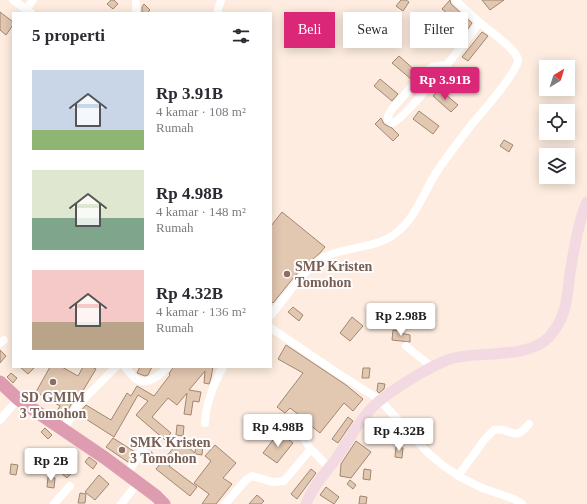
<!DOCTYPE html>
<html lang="id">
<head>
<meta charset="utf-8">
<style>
	:root { --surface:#fff; --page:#f2f2f3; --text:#2b2b33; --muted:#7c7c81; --accent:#db2777 }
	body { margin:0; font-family:"Times New Roman",serif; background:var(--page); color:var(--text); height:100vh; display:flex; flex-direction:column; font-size:15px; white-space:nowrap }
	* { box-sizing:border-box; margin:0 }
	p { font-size:13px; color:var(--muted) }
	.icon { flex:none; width:22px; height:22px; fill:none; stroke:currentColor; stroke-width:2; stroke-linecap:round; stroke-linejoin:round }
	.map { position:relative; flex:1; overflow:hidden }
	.sheet { position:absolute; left:12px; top:12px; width:260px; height:356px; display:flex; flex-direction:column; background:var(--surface); border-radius:0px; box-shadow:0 2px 10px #0003 }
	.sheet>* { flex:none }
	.banner { position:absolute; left:284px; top:12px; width:243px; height:36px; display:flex; gap:8px }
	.needle { width:26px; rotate:38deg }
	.controls { position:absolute; left:539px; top:60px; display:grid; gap:8px }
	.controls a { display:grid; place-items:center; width:36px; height:36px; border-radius:0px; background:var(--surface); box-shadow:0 2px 10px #0003; font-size:20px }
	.price { position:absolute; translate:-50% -34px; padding:0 9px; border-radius:4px; background:#fff; color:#222; font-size:13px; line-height:26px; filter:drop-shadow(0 1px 2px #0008) }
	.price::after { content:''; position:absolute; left:50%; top:24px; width:12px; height:9px; margin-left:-6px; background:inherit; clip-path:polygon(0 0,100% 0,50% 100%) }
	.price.on { background:var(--accent); color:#fff }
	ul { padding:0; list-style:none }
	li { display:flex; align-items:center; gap:12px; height:100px; padding:0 20px }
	li span { display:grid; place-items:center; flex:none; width:112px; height:80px; border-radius:0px; color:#555 }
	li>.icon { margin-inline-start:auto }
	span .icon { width:48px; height:48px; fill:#fffc; stroke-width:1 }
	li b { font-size:17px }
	h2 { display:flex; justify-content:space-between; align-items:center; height:48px; padding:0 20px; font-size:17px }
	.pill { padding:0 14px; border-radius:0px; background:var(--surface); box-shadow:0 2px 10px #0003; font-size:14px; line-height:36px }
	.pill.on { background:var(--accent); color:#fff }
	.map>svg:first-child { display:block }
</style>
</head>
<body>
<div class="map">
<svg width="587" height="504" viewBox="0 0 587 504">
	<rect width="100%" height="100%" fill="#fdecdf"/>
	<g fill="#e2c7b1" stroke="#a08773">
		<path d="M111,0H114L118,4L113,9L107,4Z"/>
		<path d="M401,0H406L409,2L403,11L396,6Z"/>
		<path d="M450,0L451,4L472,23L467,30L442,9Z"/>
		<path d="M482,0H504L490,10Z"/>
		<path d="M144,4L150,10L147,13L142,12V7Z"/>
		<path d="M0,12L13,22V25L6,35L0,30Z"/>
		<path d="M482,32L488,36L468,61L462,57Z"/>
		<path d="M399,56L417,72L411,79L392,63Z"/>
		<path d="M380,79L398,94L392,101L374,86Z"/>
		<path d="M439,89L458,105L451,112L433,96Z"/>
		<path d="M419,111L439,126L433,134L413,119Z"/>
		<path d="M381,118L384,124L392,128L399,135L393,141L375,124Z"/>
		<path d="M504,140L513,145L509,152L500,146Z"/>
		<path d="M282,212L325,247L320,253L299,271L273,303L271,301V226Z"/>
		<path d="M293,307L303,315L299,321L288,312Z"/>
		<path d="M352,317L363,326L350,341L340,333Z"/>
		<path d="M393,330L400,331V333L410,335V342L392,340Z"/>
		<path d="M286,345L346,385L363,399L353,411L344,403L320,433L310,425L311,424L290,408L285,413L277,407L303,373L278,359Z"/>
		<path d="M0,350L6,356L0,363Z"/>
		<path d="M20,367H35L28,374Z"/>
		<path d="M50,367H62L78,376L83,367H92L96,369L81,394L72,403L65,415L57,411L60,406L36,392Z"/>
		<path d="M140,367H152L148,375L145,376L137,373Z"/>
		<path d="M173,367H213L211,378L209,384L204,383L205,371L189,390L201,392L199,402L193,401L191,415L184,414L187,393L177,405L168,398L152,417L171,433L165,440L136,415L148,401L138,395L114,437L78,414L86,405L111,420L127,393L131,396L137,386L154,396L170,375L169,374Z"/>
		<path d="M363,368H370L369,378H362Z"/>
		<path d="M11,373L17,378L13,383L7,377Z"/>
		<path d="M378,383L385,384L384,389L379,393L377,391Z"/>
		<path d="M348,417L353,421L338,443L332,439Z"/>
		<path d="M177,425L184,426L183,436L176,435Z"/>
		<path d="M45,428L52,435L48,439L41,432Z"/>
		<path d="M279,432L293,443L277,463L263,453Z"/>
		<path d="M113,438L135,452L128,462L106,447Z"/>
		<path d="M180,440L195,453L196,444L203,445L202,455L196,454L190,462L180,454L169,466L197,487L190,496L156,469Z"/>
		<path d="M356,441L371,452L351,478L340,476L341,464Z"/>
		<path d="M215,445L236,463L223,478L232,484L216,504H202L209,494L194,483L211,461L205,456Z"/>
		<path d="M396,447L403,448L402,458L395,457Z"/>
		<path d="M148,452H152L151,462L144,461V457Z"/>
		<path d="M62,457L76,468L67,478L54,467Z"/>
		<path d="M89,457L97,463L93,469L85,462Z"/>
		<path d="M11,464L18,465L16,475L10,474Z"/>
		<path d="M311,469L316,473L297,499L291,494Z"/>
		<path d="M364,469L371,470L370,480L363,479Z"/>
		<path d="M99,475L109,484L95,500L85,492Z"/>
		<path d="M48,477L55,478L54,488L47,487Z"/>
		<path d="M350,480L356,485L353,489L347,484Z"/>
		<path d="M326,487L339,497L334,504L320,495Z"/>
		<path d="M80,493L86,494L85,503H78Z"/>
		<path d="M257,495L264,501L261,504H249Z"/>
		<path d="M360,496L367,497L366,504H359Z"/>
	</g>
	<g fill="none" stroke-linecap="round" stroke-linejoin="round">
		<g stroke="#fff" stroke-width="8">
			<path d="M13,0L31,13"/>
			<path d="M26,10L33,0"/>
			<path d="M136,13V3"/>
			<path d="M217,13L221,0"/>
			<path d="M447,65L432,67L424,73L392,109L388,116V120L392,123C403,122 471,36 479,22L455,0"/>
			<path d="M271,315C283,300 308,265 324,257C347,246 376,249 396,233C415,219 424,192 436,173C447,156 460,140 472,124C481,114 518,71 518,60C517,49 488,30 479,22"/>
			<path d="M271,328L336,372L380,400L428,453L445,467L462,478L482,488L514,499L522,504"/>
			<path d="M0,343L4,340"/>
			<path d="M406,346L432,367"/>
			<path d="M125,367C129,371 132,376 136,379C148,386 160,375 168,367"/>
			<path d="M0,420L18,399"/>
			<path d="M205,423C206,403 213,385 223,367"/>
			<path d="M274,426C276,424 278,420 281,419C292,415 307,443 311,450"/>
			<path d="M64,430L76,407L116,367"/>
			<path d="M127,474L148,441"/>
			<path d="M458,476L485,439L494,430C511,426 513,444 529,424"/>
			<path d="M54,504L70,486"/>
			<path d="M121,504L138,483"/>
			<path d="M225,504L246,480L252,476L273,482L284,481L310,450L314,452L329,468"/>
		</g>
		<path stroke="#f3dae2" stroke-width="11" d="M306,504C312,488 325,473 336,459C347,443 356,426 369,411C382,395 430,366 450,359C478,350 527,360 549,337C567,317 567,298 570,273C573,254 579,219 587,202"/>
		<path stroke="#de9cb0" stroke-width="13" d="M0,382L18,399L105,458L156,496L164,504"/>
	</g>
	<g fill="#8d6e63" stroke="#fdfdfd" stroke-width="1.5">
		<circle cx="287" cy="274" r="4"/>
		<circle cx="53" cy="382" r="4"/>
		<circle cx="122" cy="450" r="4"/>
	</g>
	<g text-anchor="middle" stroke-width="4" stroke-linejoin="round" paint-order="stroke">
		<g font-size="14" font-weight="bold" fill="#785e54" stroke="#fdfdfd" text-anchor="start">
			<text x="295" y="271">SMP Kristen<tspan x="295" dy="16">Tomohon</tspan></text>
			<text x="53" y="402" text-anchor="middle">SD GMIM<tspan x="53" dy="16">3 Tomohon</tspan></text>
			<text x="130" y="447">SMK Kristen<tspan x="130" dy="16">3 Tomohon</tspan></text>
		</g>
	</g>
</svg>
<div class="controls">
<a><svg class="needle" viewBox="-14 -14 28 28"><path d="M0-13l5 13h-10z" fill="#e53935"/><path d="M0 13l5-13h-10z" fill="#7c7c81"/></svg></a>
<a><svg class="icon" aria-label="locate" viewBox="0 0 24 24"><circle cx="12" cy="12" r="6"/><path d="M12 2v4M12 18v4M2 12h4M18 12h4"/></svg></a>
<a><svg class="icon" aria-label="layers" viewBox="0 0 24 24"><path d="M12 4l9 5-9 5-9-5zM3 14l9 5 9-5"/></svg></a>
</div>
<b class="price on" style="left:445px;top:101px">Rp 3.91B</b>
<b class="price" style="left:401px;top:337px">Rp 2.98B</b>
<b class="price" style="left:278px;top:448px">Rp 4.98B</b>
<b class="price" style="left:399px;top:452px">Rp 4.32B</b>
<b class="price" style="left:51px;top:482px">Rp 2B</b>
<div class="banner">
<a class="pill on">Beli</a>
<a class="pill">Sewa</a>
<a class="pill">Filter</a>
</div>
<section class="sheet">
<h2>5 properti<svg class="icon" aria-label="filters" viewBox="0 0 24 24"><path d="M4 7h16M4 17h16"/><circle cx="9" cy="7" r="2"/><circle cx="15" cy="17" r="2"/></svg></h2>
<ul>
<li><span style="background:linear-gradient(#c9d6e8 75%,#8fb573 0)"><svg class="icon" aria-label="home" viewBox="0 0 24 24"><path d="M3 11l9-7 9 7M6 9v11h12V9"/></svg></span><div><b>Rp 3.91B</b><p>4 kamar · 108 m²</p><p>Rumah</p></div></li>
<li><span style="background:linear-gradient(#dfe7d0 60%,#7fa58c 0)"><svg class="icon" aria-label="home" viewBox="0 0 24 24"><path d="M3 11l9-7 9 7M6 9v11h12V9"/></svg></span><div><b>Rp 4.98B</b><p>4 kamar · 148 m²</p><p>Rumah</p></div></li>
<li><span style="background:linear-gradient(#f6c9c9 65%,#b9a48a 0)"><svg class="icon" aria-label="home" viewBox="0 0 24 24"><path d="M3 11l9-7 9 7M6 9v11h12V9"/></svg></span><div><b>Rp 4.32B</b><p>4 kamar · 136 m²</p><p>Rumah</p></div></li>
</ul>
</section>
</div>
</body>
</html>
